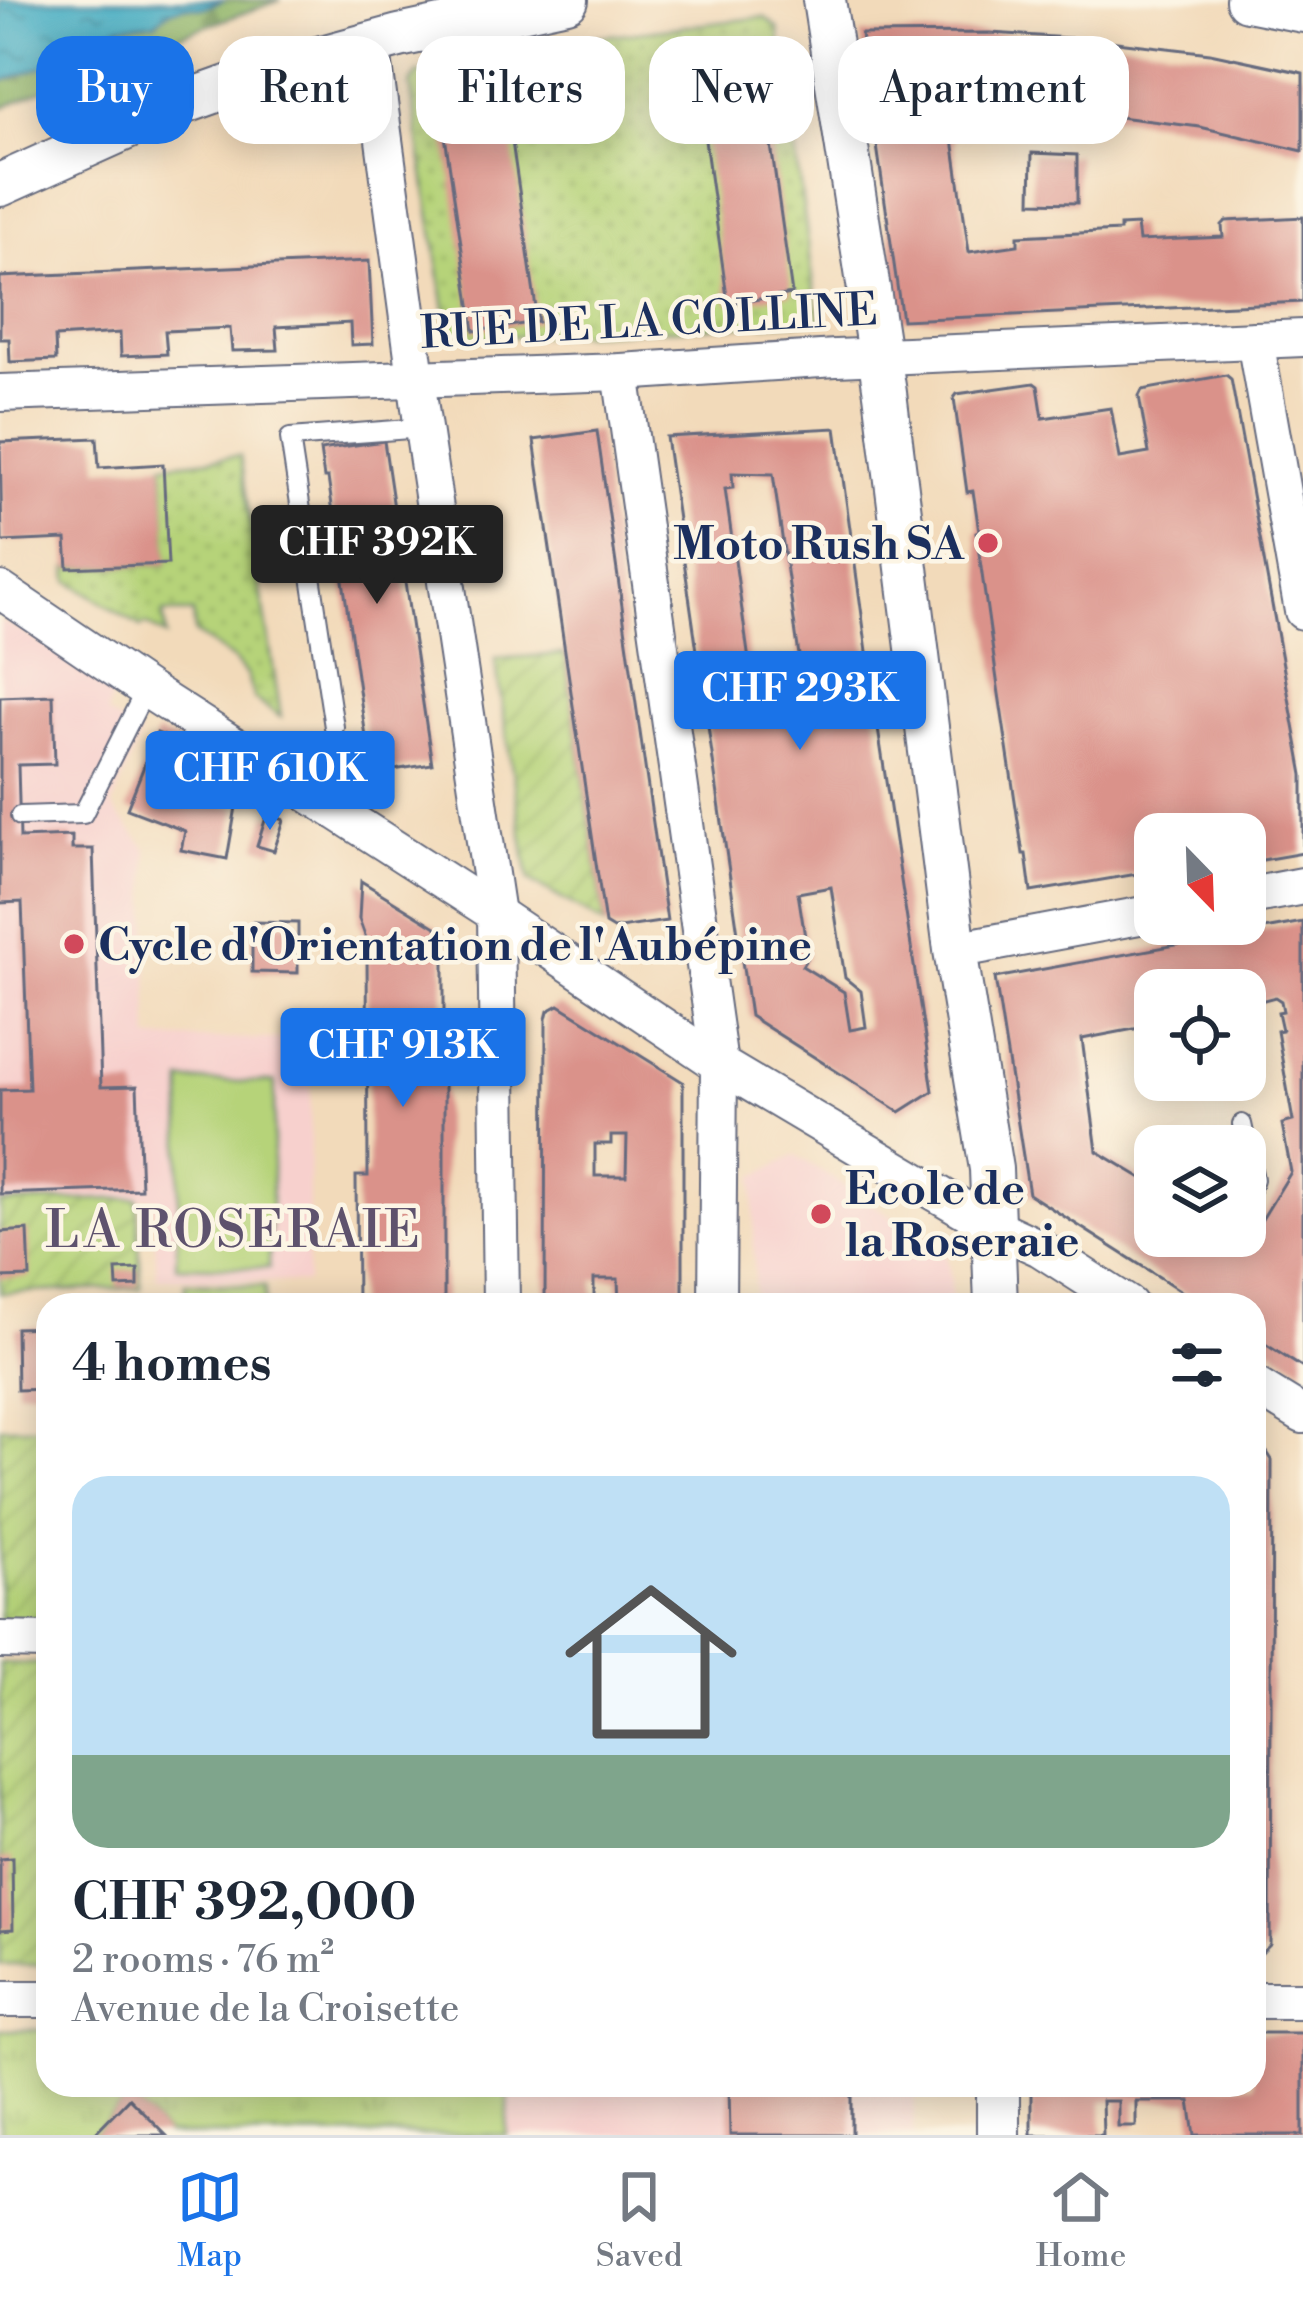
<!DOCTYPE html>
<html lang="en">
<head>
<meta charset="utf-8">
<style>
	:root { --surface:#fff; --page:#f2f2f3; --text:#1f2937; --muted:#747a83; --line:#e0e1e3; --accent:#1a73e8 }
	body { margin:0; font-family:"Libre Bodoni",serif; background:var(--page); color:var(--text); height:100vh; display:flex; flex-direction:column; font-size:45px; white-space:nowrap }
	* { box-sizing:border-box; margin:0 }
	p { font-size:39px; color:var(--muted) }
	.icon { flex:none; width:66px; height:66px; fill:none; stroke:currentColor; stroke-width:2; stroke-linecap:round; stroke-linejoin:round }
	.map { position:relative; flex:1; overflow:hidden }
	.details { position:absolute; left:36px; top:1293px; width:1230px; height:804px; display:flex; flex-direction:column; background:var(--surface); border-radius:36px; box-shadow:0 6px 30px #0003 }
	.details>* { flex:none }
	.top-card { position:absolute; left:36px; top:36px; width:1233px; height:108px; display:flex; gap:24px }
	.needle { width:78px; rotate:157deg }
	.tools { position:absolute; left:1134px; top:813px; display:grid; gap:24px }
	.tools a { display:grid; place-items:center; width:132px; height:132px; border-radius:24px; background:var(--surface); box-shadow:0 6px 30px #0003; font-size:60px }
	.price { position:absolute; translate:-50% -102px; padding:0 27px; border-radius:12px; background:var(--accent); color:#fff; font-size:39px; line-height:78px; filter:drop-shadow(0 3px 6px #0008) }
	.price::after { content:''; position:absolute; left:50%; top:72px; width:36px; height:27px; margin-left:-18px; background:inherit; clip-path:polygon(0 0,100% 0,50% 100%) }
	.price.on { background:#222; color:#fff }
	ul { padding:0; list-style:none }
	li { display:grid; align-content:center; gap:24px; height:636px; padding:0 36px }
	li+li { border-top:3px solid var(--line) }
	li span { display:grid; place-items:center; height:372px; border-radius:36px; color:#555 }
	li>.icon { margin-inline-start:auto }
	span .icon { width:216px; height:216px; fill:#fffc; stroke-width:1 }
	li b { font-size:51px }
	h2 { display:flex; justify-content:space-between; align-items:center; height:144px; padding:0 36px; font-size:51px }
	.tag { padding:0 42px; border-radius:36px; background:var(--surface); box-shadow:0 6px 30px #0003; font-size:42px; line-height:108px }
	.tag.on { background:var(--accent); color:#fff }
	.tabs { display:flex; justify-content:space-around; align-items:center; height:168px; border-top:3px solid var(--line); background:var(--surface); font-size:33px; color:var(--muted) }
	.tabs a { display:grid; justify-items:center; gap:6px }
	.tabs .on { color:var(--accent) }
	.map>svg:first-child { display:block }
</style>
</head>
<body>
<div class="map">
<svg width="1303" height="2135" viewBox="0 0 1303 2135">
	<defs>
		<pattern id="grass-dots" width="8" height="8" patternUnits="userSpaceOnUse" patternTransform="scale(3)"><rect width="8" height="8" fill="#b6d379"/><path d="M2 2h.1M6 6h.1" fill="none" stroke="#9cb56b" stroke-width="1.8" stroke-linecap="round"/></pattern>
		<pattern id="forest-firs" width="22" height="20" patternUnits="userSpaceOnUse" patternTransform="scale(3)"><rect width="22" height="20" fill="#90b569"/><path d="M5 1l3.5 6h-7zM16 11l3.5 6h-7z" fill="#75945a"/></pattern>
		<pattern id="park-tufts" width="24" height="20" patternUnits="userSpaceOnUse" patternTransform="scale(3)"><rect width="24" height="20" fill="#b6d379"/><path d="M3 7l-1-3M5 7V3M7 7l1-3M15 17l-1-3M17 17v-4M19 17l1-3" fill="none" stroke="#9cb56b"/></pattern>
		<pattern id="garden-furrows" width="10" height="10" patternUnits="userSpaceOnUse" patternTransform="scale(3)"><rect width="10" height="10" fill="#b6d379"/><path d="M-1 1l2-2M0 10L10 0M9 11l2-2" fill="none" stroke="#9cb56b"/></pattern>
		<pattern id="water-ripples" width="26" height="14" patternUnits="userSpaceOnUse" patternTransform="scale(3)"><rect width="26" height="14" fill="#42acc2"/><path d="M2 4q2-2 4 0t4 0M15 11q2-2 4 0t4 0" fill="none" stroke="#368ca1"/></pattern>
	</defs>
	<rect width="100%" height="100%" fill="#fcf5e5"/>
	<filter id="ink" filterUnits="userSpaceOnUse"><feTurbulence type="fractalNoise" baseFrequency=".00833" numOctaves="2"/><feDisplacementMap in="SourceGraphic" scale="24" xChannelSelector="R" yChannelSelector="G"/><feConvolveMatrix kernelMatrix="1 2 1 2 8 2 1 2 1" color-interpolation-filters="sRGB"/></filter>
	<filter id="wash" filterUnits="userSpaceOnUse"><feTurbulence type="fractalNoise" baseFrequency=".004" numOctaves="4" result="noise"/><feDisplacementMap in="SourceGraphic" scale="48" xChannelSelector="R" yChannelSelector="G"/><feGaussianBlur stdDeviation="2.7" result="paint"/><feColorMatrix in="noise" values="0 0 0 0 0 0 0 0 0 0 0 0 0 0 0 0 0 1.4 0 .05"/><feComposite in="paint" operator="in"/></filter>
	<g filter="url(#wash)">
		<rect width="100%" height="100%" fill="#f2daba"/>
		<g fill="#f7d0cd">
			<path d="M0,622L7,623L114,685L107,714L140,735L112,807L147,849L149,1039H312L307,1283L157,1278L153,1198L0,1203Z"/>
			<path d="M796,1155L945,1250L951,1278V1305H754V1177Z"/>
			<path d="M0,2028H48V2085H915L914,2135H0Z"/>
		</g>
		<g fill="url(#grass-dots)" stroke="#68816c" stroke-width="3">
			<path d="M764,17L778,28L819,321L468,339L448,328L410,84L418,73L579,39Z"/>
			<path d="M240,456L281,717L254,699L247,676L234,660L195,633L193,613H163L166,636L146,624L141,627L69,581L68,568L167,564L163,464Z"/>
		</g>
		<path fill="url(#forest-firs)" stroke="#567264" stroke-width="3" d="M225,0H281L109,60L0,109V82L48,65L75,43L121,26L155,23L169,11L184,6L202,8Z"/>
		<path fill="url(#park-tufts)" stroke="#68816c" stroke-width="3" d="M0,2030H48V2085H509L507,2135H166L129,2098L93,2135H0Z"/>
		<g fill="url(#garden-furrows)" stroke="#68816c" stroke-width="3">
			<path d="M565,654L605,924L529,880L495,659Z"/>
			<path d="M137,1198L141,1288L0,1293V1203Z"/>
			<path d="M0,1427H48V1625L0,1623Z"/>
			<path d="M0,1663L48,1664V1965H0Z"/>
		</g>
		<g fill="#b6d379" stroke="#68816c" stroke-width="3">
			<path d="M183,1081L275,1082L269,1268L176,1266Z"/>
			<path d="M185,1283L265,1287V1305H185Z"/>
		</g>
		<path fill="url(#water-ripples)" stroke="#2e6e90" stroke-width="3" d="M0,0H225L202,8L184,6L169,11L155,23L120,26L75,43L48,65L0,82Z"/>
		<g id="blocks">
			<g fill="#da928a" fill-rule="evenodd">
				<path d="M990,33L1100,40L1210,53L1303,73V151L1200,127L1095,114L988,108V99H935L941,133L952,132L969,252L1018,245V236L1120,231V226L1137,225L1139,241L1223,237L1222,225L1226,221L1303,217V302L902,320L861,34Z"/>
				<path d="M756,39L792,294L728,304L692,48Z"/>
				<path d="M503,79L538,322L474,331L438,89Z"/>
				<path d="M1032,153L1077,155V203L1031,202Z"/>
				<path d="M369,261L373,344L351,345L350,323L276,327L278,350L232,351L230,328L165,331L167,354L121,356L120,333L55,337L56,360L10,362L9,339H0V277Z"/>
				<path d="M1226,375L1231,379L1303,775V853L1245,863V834H1155V871L1031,892L1026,854H1023L999,694L976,532L979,531L973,491L967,492L954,398L957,394L1034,383L1038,386L1043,418L1111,408L1120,458L1149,453L1139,396L1142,390Z"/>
				<path d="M836,428L875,709L933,1091L900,1112L750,1016L666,437ZM732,473L773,474L808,718L758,725L725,489L733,488ZM831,887L845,978L861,991L866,1027L850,1030L844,992L802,966L808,956L798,893Z"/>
				<path d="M597,431L667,921L613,929L605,924L534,440Z"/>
				<path d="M97,438L99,468L163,464L168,564L68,568L66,539L2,542L0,442Z"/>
				<path d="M384,441L432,764L367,774L363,745L367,744L328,478H324L320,450Z"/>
				<path d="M53,695L55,764L18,765L20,838L72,836V849H93L101,1087L137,1086L141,1189L0,1194V1090L29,1089L22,902L0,903V697Z"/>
				<path d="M157,733L207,753L194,785L193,797L236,807L227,859L181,850L185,831L127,809Z"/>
				<path d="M267,814L284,820L274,851L257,846Z"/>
				<path d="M361,881L444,932V1305H357L356,1176H368L367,941L359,919Z"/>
				<path d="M252,922L298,923V973L252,972Z"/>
				<path d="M1303,922V1368L1254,1337V1305H1203L1029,1194L995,978ZM1155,990H1245V1008L1261,1005L1260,1001L1275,997L1281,1001L1283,1011L1278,1012L1282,1030L1277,1031L1293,1121L1282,1124L1291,1172L1253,1234L1245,1229V1236H1155V1186L1097,1151L1082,1039L1155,1025Z"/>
				<path d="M559,1005L683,1082V1305H619L618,1279H594V1305H545L546,1019L548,1011ZM611,1136H627L626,1176H595V1144H611Z"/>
				<path d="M28,1230L30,1277L0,1278V1232Z"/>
				<path d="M138,1269V1286L117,1287L116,1270Z"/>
				<path d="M48,1327V1389L17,1390L16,1328Z"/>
				<path d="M1254,1444L1267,1452L1272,1460L1270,1945L1254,1961Z"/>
				<path d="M12,1858L13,1929L0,1930V1859Z"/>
				<path d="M1254,2033H1303V2135H1195L1190,2101H1136V2126H1118V2101H1102L1103,2135H1031V2085H1254Z"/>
				<path d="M729,2085H852V2135H730Z"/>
				<path d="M129,2098L166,2135H93Z"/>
			</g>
		</g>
	</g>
	<g filter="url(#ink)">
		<use href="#blocks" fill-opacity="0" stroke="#666b7e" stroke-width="3"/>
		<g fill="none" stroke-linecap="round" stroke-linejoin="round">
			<defs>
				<g id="service">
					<path d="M334,727L290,438L423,428"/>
					<path d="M20,816L83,814L146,689"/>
					<path d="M1242,1124L1254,1179L1245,1204"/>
				</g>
				<g id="minor">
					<path d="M371,43L421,415L496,914L501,1305"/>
					<path d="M1255,340L1303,611"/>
					<path d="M621,372L719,1064L717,1305"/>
					<path d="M0,393L621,372L836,358L1303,338"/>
					<path d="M0,590L146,689L496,914L719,1064L994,1227L1040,1248L1129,1305"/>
					<path d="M1245,897L1303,886"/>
					<path d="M955,950L1155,913"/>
					<path d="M1254,1385L1303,1415"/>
					<path d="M0,1640L48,1641"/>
					<path d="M0,1999H48"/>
					<path d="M1254,2000H1303"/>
				</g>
				<g id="tertiary">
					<path d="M824,0L885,393L955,950L991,1169L996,1305"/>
					<path d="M1247,0L1303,11"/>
					<path d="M0,185L180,104L278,69L399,36L567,0"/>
					<path d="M998,2085V2135"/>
				</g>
			</defs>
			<use href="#service" stroke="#666b7e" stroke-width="22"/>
			<use href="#minor" stroke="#666b7e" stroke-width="40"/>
			<use href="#tertiary" stroke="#666b7e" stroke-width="46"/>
			<use href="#service" stroke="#fff" stroke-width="18"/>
			<use href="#minor" stroke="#fff" stroke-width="36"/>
			<use href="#tertiary" stroke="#fff" stroke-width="42"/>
		</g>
	</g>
	<g fill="#d1495b" stroke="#fcf5e5" stroke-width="4.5">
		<circle cx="988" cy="543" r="12"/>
		<circle cx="74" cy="944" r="12"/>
		<circle cx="821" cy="1214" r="12"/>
	</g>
	<g text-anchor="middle" stroke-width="9" stroke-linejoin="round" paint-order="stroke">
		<g font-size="45" fill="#1b2f5e" stroke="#fcf5e5">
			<text transform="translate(649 320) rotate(-3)" y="16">RUE DE LA COLLINE</text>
		</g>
		<g font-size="45" font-weight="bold" fill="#1b2f5e" stroke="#fcf5e5" text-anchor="start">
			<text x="964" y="559" text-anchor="end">Moto Rush SA</text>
			<text x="98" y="960">Cycle d'Orientation de l'Aubépine</text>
			<text x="845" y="1204">Ecole de<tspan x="845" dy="52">la Roseraie</tspan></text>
		</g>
		<g font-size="51" letter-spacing="3" fill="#5e526d" stroke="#fcf5e5">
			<text x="234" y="1247">LA ROSERAIE</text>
		</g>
	</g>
</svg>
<div class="tools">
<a><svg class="needle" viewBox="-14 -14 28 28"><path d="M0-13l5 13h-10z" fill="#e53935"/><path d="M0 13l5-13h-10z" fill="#747a83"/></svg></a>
<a><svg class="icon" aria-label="locate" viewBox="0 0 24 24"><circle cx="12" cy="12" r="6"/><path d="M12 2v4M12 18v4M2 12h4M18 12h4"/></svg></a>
<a><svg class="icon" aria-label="layers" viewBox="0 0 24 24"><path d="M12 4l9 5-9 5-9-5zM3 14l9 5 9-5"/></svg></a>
</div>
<b class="price on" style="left:377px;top:607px">CHF 392K</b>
<b class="price" style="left:800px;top:753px">CHF 293K</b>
<b class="price" style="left:270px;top:833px">CHF 610K</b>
<b class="price" style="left:403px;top:1110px">CHF 913K</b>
<div class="top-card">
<a class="tag on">Buy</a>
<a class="tag">Rent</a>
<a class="tag">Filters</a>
<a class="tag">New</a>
<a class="tag">Apartment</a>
</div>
<section class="details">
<h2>4 homes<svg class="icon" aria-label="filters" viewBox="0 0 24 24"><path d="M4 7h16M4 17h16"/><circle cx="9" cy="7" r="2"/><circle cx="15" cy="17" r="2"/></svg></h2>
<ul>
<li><span style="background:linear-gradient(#bfe0f5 75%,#7fa58c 0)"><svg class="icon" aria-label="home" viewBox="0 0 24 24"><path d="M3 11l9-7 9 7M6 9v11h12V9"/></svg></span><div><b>CHF 392,000</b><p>2 rooms · 76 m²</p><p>Avenue de la Croisette</p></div></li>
</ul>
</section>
</div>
<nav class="tabs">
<a class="on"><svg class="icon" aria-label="map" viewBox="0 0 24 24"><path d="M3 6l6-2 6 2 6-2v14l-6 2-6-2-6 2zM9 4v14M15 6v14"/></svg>Map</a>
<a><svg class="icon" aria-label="saved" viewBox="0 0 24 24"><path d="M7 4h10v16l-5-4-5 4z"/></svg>Saved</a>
<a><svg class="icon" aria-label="home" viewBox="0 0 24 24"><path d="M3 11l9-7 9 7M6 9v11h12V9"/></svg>Home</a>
</nav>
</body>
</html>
